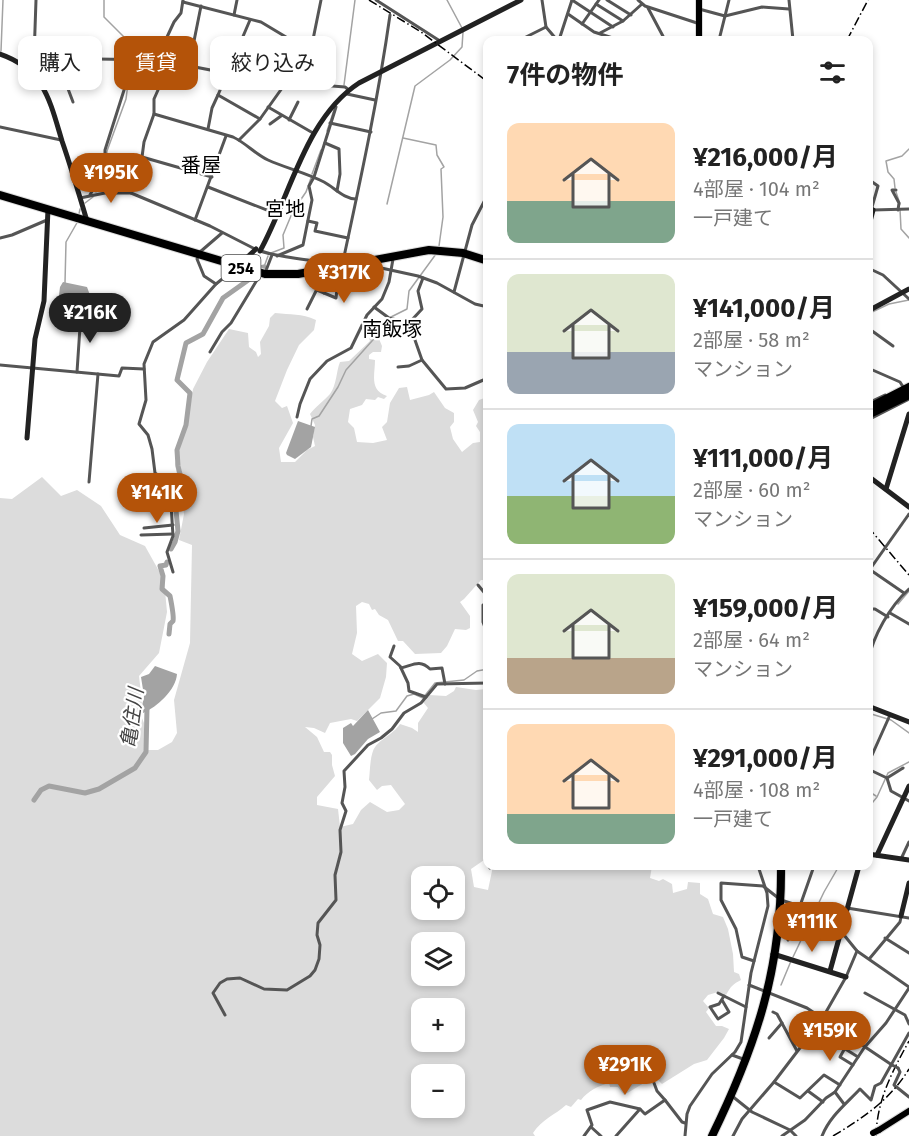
<!DOCTYPE html>
<html lang="ja">
<head>
<meta charset="utf-8">
<style>
	:root { --surface:#fff; --page:#f2f2f2; --text:#222; --muted:#767676; --line:#e0e0e0; --accent:#b45309 }
	body { margin:0; font-family:"Fira Sans","Noto Sans JP",sans-serif; background:var(--page); color:var(--text); height:100vh; display:flex; flex-direction:column; font-size:22px; white-space:nowrap }
	* { box-sizing:border-box; margin:0 }
	p { font-size:20px; color:var(--muted) }
	.icon { flex:none; width:33px; height:33px; fill:none; stroke:currentColor; stroke-width:2; stroke-linecap:round; stroke-linejoin:round }
	.map { position:relative; flex:1; overflow:hidden }
	.side { position:absolute; left:483px; top:36px; width:390px; height:834px; display:flex; flex-direction:column; background:var(--surface); border-radius:12px; box-shadow:0 3px 9px #0003 }
	.side>* { flex:none }
	.top-card { position:absolute; left:18px; top:36px; width:375px; height:54px; display:flex; gap:12px }
	.controls { position:absolute; left:411px; top:866px; display:grid; gap:12px }
	.controls a { display:grid; place-items:center; width:54px; height:54px; border-radius:12px; background:var(--surface); box-shadow:0 3px 9px #0003; font-size:30px }
	.price { position:absolute; translate:-50% -51px; padding:0 14px; border-radius:21px; background:var(--accent); color:#fff; font-size:20px; line-height:39px; filter:drop-shadow(0 2px 3px #0008) }
	.price::after { content:''; position:absolute; left:50%; top:36px; width:18px; height:14px; margin-left:-9px; background:inherit; clip-path:polygon(0 0,100% 0,50% 100%) }
	.price.on { background:#222; color:#fff }
	ul { padding:0; list-style:none }
	li { display:flex; align-items:center; gap:18px; height:150px; padding:0 24px }
	li+li { border-top:2px solid var(--line) }
	li span { display:grid; place-items:center; flex:none; width:168px; height:120px; border-radius:12px; color:#555 }
	li>.icon { margin-inline-start:auto }
	span .icon { width:72px; height:72px; fill:#fffc; stroke-width:1 }
	li b { font-size:26px }
	h2 { display:flex; justify-content:space-between; align-items:center; height:72px; padding:0 24px; font-size:26px }
	.pill { padding:0 21px; border-radius:12px; background:var(--surface); box-shadow:0 3px 9px #0003; font-size:21px; line-height:54px }
	.pill.on { background:var(--accent); color:#fff }
	.map>svg:first-child { display:block }
</style>
</head>
<body>
<div class="map">
<svg width="909" height="1136" viewBox="0 0 909 1136">
	<rect width="100%" height="100%" fill="#fff"/>
	<path fill="#dcdcdc" fill-rule="evenodd" d="M275,313C291,315 301,313 316,320L314,330L299,345L287,370L275,401L282,408L287,406L293,423L279,448L281,462H295L307,450L315,446L313,437L315,425L310,414C315,407 324,401 330,394C337,384 336,372 340,362L349,361L370,341L369,338L377,334L382,346L381,352H373L369,355V359L375,360C375,375 369,390 387,396L384,399L378,397L375,400L366,399L362,405L350,409L348,422L354,428L357,442L373,443L387,440L382,427L387,422L390,403L399,388L407,387L410,400L429,395L434,392L445,408L454,413V422L450,427L453,439L462,452L473,443L480,442V432L476,426L478,422L473,410L479,400L487,397V580H481L464,599L460,602L470,616V628L466,630L455,629L447,646L441,653L415,654L403,641H398L388,620L379,615L375,609L372,610L369,604L362,602L356,606L357,633L352,654L362,661L378,654L387,663L386,677L380,698L357,721L351,719L330,723L325,733L314,728L305,727L317,737L324,752H330L332,755V765L335,776L317,797V805L338,809L340,827L353,824L361,810L370,802L387,812L399,810L405,804L391,785L382,786L377,790L369,780C370,771 370,759 373,751C377,740 393,735 400,724L412,728L418,732V723L428,708L423,702L429,695L446,696L454,691L456,687L476,690L486,689L487,686V858L471,869L474,887L488,890L493,866H652L650,878L659,881L663,879L672,884L673,893L687,889L688,882L700,883V894L708,899L713,914L723,917L728,929L733,954L734,972L739,974L741,980C733,984 731,986 726,995L718,992L708,995L703,1001L709,1008L706,1012L716,1026H722L729,1029L724,1038L707,1060L694,1064L662,1084L657,1079L649,1080L624,1095L618,1087H610L609,1083C598,1086 588,1091 581,1100L578,1099L571,1107L566,1105C555,1115 542,1119 533,1133L535,1136H0V498L12,499L42,477L61,496L77,490L101,506L120,535L145,546L164,580L167,612L159,653L139,676L142,702L139,711L144,723L145,750H158L172,742L177,733L174,700L190,643L192,545L179,540L184,514L175,464L187,425L193,389L207,362L229,329L248,333L249,347L256,352L258,357L261,354L260,342L269,326L270,318ZM422,876H454V909H422ZM422,942H454V975H422ZM422,1008H454V1041H422ZM422,1074H454V1107H422Z"/>
	<g fill="#a3a3a3">
		<path d="M63,282L87,287L94,306L106,322L104,325L98,326L81,321L56,319L60,287Z"/>
		<path d="M298,421L315,427L311,447L295,459L287,455L286,453Z"/>
		<path d="M155,666L177,674C176,690 157,707 143,713L141,711L144,696L141,677L149,674Z"/>
		<path d="M368,710L380,732L368,739L355,754L351,756L343,743V728L351,723L353,726Z"/>
	</g>
	<g fill="none" stroke-linecap="round" stroke-linejoin="round">
		<g stroke="#a3a3a3" stroke-width="1.5">
			<path d="M447,0L462,28"/>
			<path d="M1,51L3,0"/>
			<path d="M344,85L355,0"/>
			<path d="M327,131L334,110"/>
			<path d="M403,138L436,145L437,155L444,167L441,169L443,217L439,246"/>
			<path d="M312,174L321,150"/>
			<path d="M895,188L894,179L888,172L886,161L902,156L909,149"/>
			<path d="M96,192L105,173L107,151L126,99L131,61L130,46L124,37L104,17V0"/>
			<path d="M896,192L900,204"/>
			<path d="M85,203L93,197"/>
			<path d="M387,204L415,86L450,60L462,47L463,32"/>
			<path d="M900,209L901,229L909,238"/>
			<path d="M79,214L80,209"/>
			<path d="M271,253L284,248L283,235L293,211L306,192L311,178"/>
			<path d="M264,267L268,256"/>
			<path d="M65,283L66,242L78,221"/>
			<path d="M872,312L889,304L909,300"/>
			<path d="M391,317L407,309L409,291L436,254"/>
			<path d="M311,426L312,419L319,416L338,387L346,370L380,332L387,320"/>
			<path d="M898,604L909,591"/>
			<path d="M868,713L891,720L909,733"/>
			<path d="M372,719L381,713L396,711L407,696L414,694L423,698L435,683L464,680L477,671L488,669"/>
			<path d="M868,791L876,796"/>
			<path d="M868,808L877,797L888,773L909,762"/>
			<path d="M793,957L824,892L839,866"/>
			<path d="M781,985L791,961"/>
		</g>
		<g stroke="#a3a3a3" stroke-width="5">
			<path d="M260,268L264,267"/>
			<path d="M171,549L175,542L178,531L175,500L182,482L178,466L177,450L186,425L190,393L177,380L186,343L203,334L223,298L254,276"/>
			<path d="M167,562L166,565L160,566L163,576L162,589L170,596C171,601 174,617 173,621L170,624L169,634"/>
			<path d="M34,800L41,790L49,786L85,793L99,789L135,768L146,752L147,708"/>
		</g>
		<defs>
			<g id="primary">
				<path d="M699,0V40"/>
				<path d="M879,1130L909,1111"/>
			</g>
			<g id="highway">
				<path d="M0,195L265,274H298L429,250L463,253L488,261"/>
				<path d="M868,408L909,387"/>
				<path d="M868,415L909,395"/>
				<path d="M712,1136C756,1046 782,968 781,866"/>
			</g>
		</defs>
		<use href="#primary" stroke="#dbdbdb" stroke-width="8"/>
		<use href="#highway" stroke="#dbdbdb" stroke-width="10"/>
		<g stroke="#555" stroke-width="3">
			<path d="M376,0L440,41"/>
			<path d="M542,0L546,27L557,40"/>
			<path d="M572,0L613,27"/>
			<path d="M607,0L631,15"/>
			<path d="M638,0L645,6L697,23"/>
			<path d="M789,0L793,40"/>
			<path d="M183,2L261,22L286,37L275,82"/>
			<path d="M596,4L623,21"/>
			<path d="M648,8L665,40"/>
			<path d="M699,9L725,16L762,7L789,9"/>
			<path d="M568,14L594,32L619,40"/>
			<path d="M234,15L237,0"/>
			<path d="M250,20L218,95L260,119"/>
			<path d="M582,24L599,0"/>
			<path d="M600,33L623,21L642,4"/>
			<path d="M520,40L546,27"/>
			<path d="M559,40L572,0"/>
			<path d="M719,40L729,0"/>
			<path d="M34,58L159,60L267,81L345,87L349,90"/>
			<path d="M66,59L62,73L73,102"/>
			<path d="M189,66L201,6"/>
			<path d="M26,67L34,58L36,0"/>
			<path d="M304,84L321,0"/>
			<path d="M347,94L375,100"/>
			<path d="M268,107L313,133"/>
			<path d="M154,114L233,137C246,143 255,154 268,160C286,168 306,173 324,182C335,188 344,199 356,199"/>
			<path d="M289,120L298,102"/>
			<path d="M330,123L371,132"/>
			<path d="M270,124L281,116"/>
			<path d="M0,127L61,140"/>
			<path d="M208,129L212,108L218,95"/>
			<path d="M239,140L260,119L285,84"/>
			<path d="M325,143L339,149L340,174L337,191"/>
			<path d="M142,157L212,177"/>
			<path d="M868,179L878,186L872,207L873,210L909,209"/>
			<path d="M208,187L277,214"/>
			<path d="M896,190H892L899,203L898,210"/>
			<path d="M131,193L142,157L144,142L154,114V99L158,90L159,78L160,52L174,22L181,13L183,0"/>
			<path d="M90,195L105,166V150L125,87L128,60"/>
			<path d="M80,198L105,193H131L210,226L255,249"/>
			<path d="M195,220L226,136"/>
			<path d="M308,221L317,223L315,231L348,238"/>
			<path d="M0,238L12,235L47,220"/>
			<path d="M261,251C280,259 319,258 330,267"/>
			<path d="M277,256L303,245L312,200L309,186L314,177L336,107"/>
			<path d="M363,264L418,276L437,283L475,304L488,307"/>
			<path d="M868,268L883,275L909,299"/>
			<path d="M265,273L272,255"/>
			<path d="M216,284L204,276L197,259L200,252L222,233"/>
			<path d="M317,290L336,298L339,271L342,266C360,182 378,100 390,15"/>
			<path d="M454,292L472,225L488,194"/>
			<path d="M324,293L329,280L339,278"/>
			<path d="M374,307L389,318L409,323L422,360L446,389L465,388L488,378"/>
			<path d="M307,309L324,275L339,271"/>
			<path d="M488,312L485,322L488,327"/>
			<path d="M409,323L422,309L418,291L423,278"/>
			<path d="M868,328L893,346"/>
			<path d="M210,352L222,332L231,323L260,275"/>
			<path d="M0,365L119,376L122,368L144,369"/>
			<path d="M398,367L409,366L422,360"/>
			<path d="M868,368L900,382L905,390"/>
			<path d="M77,372L80,327"/>
			<path d="M868,403L885,395"/>
			<path d="M297,417L300,404L310,379L327,361L351,348L367,315L382,299L389,282L393,259"/>
			<path d="M868,420L909,399"/>
			<path d="M137,476H157"/>
			<path d="M89,482L98,374"/>
			<path d="M144,528L173,525"/>
			<path d="M141,535L173,534"/>
			<path d="M869,569L904,593"/>
			<path d="M173,572L167,552L173,536L170,488L166,481L155,473L152,449L148,435L139,424L146,400L144,364L153,342L184,320L216,284L237,267"/>
			<path d="M868,572L909,514"/>
			<path d="M478,585L488,597"/>
			<path d="M488,607L483,605V622L488,636"/>
			<path d="M868,609H875L888,617"/>
			<path d="M890,613L909,624"/>
			<path d="M394,646L390,657L400,666L408,683L409,691L426,697"/>
			<path d="M868,661C873,636 890,606 909,589"/>
			<path d="M401,668C413,665 420,659 430,669L442,668L445,684"/>
			<path d="M868,764L890,715"/>
			<path d="M868,769L887,778L891,791L909,801"/>
			<path d="M887,778L903,768"/>
			<path d="M901,859L909,842"/>
			<path d="M489,866L490,868"/>
			<path d="M781,900L812,910L844,935L857,951L909,987"/>
			<path d="M847,908L909,918"/>
			<path d="M885,938L909,953"/>
			<path d="M788,940L814,866"/>
			<path d="M870,958L900,922L901,917"/>
			<path d="M754,961L742,957L736,929L721,900V883L763,886L777,897"/>
			<path d="M749,985L807,1008L892,1065"/>
			<path d="M718,993L746,1007"/>
			<path d="M865,993L905,1015L909,1024"/>
			<path d="M722,1000L729,1012L718,1019L710,1007L719,1004L724,996"/>
			<path d="M773,1012L777,1014L797,1051"/>
			<path d="M225,1015L213,993L220,983L227,979L240,978L264,989L287,990L310,976L315,970L319,959L320,945L317,935L318,923L336,900L335,875L341,852L340,830L346,811L342,803L345,787L344,771L368,745L381,738L392,729L404,713L421,703L437,684L488,683"/>
			<path d="M835,1028L841,1018"/>
			<path d="M769,1038L782,1023"/>
			<path d="M839,1045L858,1057"/>
			<path d="M845,1048L840,1057L853,1065"/>
			<path d="M832,1050L846,1036"/>
			<path d="M732,1055L743,1059"/>
			<path d="M898,1068L900,1072L894,1085L909,1097"/>
			<path d="M774,1082L800,1098L824,1075L840,1085"/>
			<path d="M654,1083L657,1091L665,1100"/>
			<path d="M808,1091L823,1102"/>
			<path d="M835,1092L844,1104"/>
			<path d="M732,1096L752,1112L790,1130L796,1136"/>
			<path d="M591,1127L601,1136"/>
			<path d="M584,1136L592,1125L587,1110L610,1102L640,1109L645,1114L665,1100L682,1122L685,1123"/>
			<path d="M616,1136L640,1109"/>
			<path d="M685,1136L687,1114L690,1106L712,1074L735,1052L741,1042L751,973L768,906L767,893L758,866"/>
			<path d="M733,1136L742,1119L774,1082L822,1019L846,977L857,951"/>
			<path d="M782,1136L805,1120L826,1098L835,1092L864,1048L886,1023L909,988"/>
			<path d="M822,1136C830,1116 846,1104 860,1089L871,1100L875,1086L881,1083L909,1033"/>
		</g>
		<g stroke="#222" stroke-width="5">
			<path d="M0,54C44,69 50,101 62,141C71,167 79,194 87,221"/>
			<path d="M868,229L873,210"/>
			<path d="M260,251C290,197 305,118 359,83L521,0"/>
			<path d="M237,267L256,249"/>
			<path d="M868,311L909,289"/>
			<path d="M27,438L35,339L44,301L48,209"/>
			<path d="M868,476L909,507"/>
			<path d="M886,489L909,414"/>
			<path d="M868,706L909,722"/>
			<path d="M868,854L909,860"/>
			<path d="M877,855L909,786"/>
			<path d="M901,916L909,883"/>
			<path d="M773,954L846,977"/>
			<path d="M830,971L859,866"/>
		</g>
		<use href="#primary" stroke="#000" stroke-width="6"/>
		<use href="#highway" stroke="#000" stroke-width="8"/>
		<g stroke="#000" stroke-width="1.5" stroke-dasharray="9 3 1.5 3" stroke-linecap="butt">
			<path d="M369,0L421,32L488,82"/>
			<path d="M847,40L868,0"/>
			<path d="M868,527L909,575"/>
			<path d="M833,1136C863,1118 890,1100 909,1069"/>
			<path d="M876,1136C877,1100 892,1072 909,1041"/>
		</g>
		<defs>
			<path id="primary-bridge" d="M873,1133L879,1130"/>
		</defs>
		<use href="#primary-bridge" stroke="#dbdbdb" stroke-width="8" stroke-linecap="butt"/>
		<path stroke="#555" stroke-width="3" d="M892,1065L898,1068"/>
		<use href="#primary-bridge" stroke="#000" stroke-width="6"/>
	</g>
	<g text-anchor="middle" stroke-width="4.5" stroke-linejoin="round" paint-order="stroke">
		<rect fill="#fff" stroke="#4c4c4c" stroke-width="1.5" x="221.5" y="255" width="39" height="26" rx="4.5"/>
		<g font-size="16" font-weight="bold" fill="#000">
			<text x="241" y="274">254</text>
		</g>
		<g font-size="20" fill="#000" stroke="#fff">
			<text x="201" y="172">番屋</text>
			<text x="285" y="216">宮地</text>
			<text x="392" y="336">南飯塚</text>
		</g>
		<g font-size="20" font-style="italic" fill="#444" stroke="#fff">
			<text transform="translate(132 718) rotate(-82)" y="7">亀住川</text>
		</g>
	</g>
</svg>
<div class="controls">
<a><svg class="icon" aria-label="locate" viewBox="0 0 24 24"><circle cx="12" cy="12" r="6"/><path d="M12 2v4M12 18v4M2 12h4M18 12h4"/></svg></a>
<a><svg class="icon" aria-label="layers" viewBox="0 0 24 24"><path d="M12 4l9 5-9 5-9-5zM3 14l9 5 9-5"/></svg></a>
<a>+</a>
<a>−</a>
</div>
<b class="price" style="left:111px;top:204px">¥195K</b>
<b class="price" style="left:344px;top:304px">¥317K</b>
<b class="price on" style="left:90px;top:344px">¥216K</b>
<b class="price" style="left:157px;top:524px">¥141K</b>
<b class="price" style="left:812px;top:953px">¥111K</b>
<b class="price" style="left:830px;top:1062px">¥159K</b>
<b class="price" style="left:625px;top:1096px">¥291K</b>
<div class="top-card">
<a class="pill">購入</a>
<a class="pill on">賃貸</a>
<a class="pill">絞り込み</a>
</div>
<section class="side">
<h2>7件の物件<svg class="icon" aria-label="filters" viewBox="0 0 24 24"><path d="M4 7h16M4 17h16"/><circle cx="9" cy="7" r="2"/><circle cx="15" cy="17" r="2"/></svg></h2>
<ul>
<li><span style="background:linear-gradient(#ffd9b3 65%,#7fa58c 0)"><svg class="icon" aria-label="home" viewBox="0 0 24 24"><path d="M3 11l9-7 9 7M6 9v11h12V9"/></svg></span><div><b>¥216,000/月</b><p>4部屋 · 104 m²</p><p>一戸建て</p></div></li>
<li><span style="background:linear-gradient(#dfe7d0 65%,#9aa5b1 0)"><svg class="icon" aria-label="home" viewBox="0 0 24 24"><path d="M3 11l9-7 9 7M6 9v11h12V9"/></svg></span><div><b>¥141,000/月</b><p>2部屋 · 58 m²</p><p>マンション</p></div></li>
<li><span style="background:linear-gradient(#bfe0f5 60%,#8fb573 0)"><svg class="icon" aria-label="home" viewBox="0 0 24 24"><path d="M3 11l9-7 9 7M6 9v11h12V9"/></svg></span><div><b>¥111,000/月</b><p>2部屋 · 60 m²</p><p>マンション</p></div></li>
<li><span style="background:linear-gradient(#dfe7d0 70%,#b9a48a 0)"><svg class="icon" aria-label="home" viewBox="0 0 24 24"><path d="M3 11l9-7 9 7M6 9v11h12V9"/></svg></span><div><b>¥159,000/月</b><p>2部屋 · 64 m²</p><p>マンション</p></div></li>
<li><span style="background:linear-gradient(#ffd9b3 75%,#7fa58c 0)"><svg class="icon" aria-label="home" viewBox="0 0 24 24"><path d="M3 11l9-7 9 7M6 9v11h12V9"/></svg></span><div><b>¥291,000/月</b><p>4部屋 · 108 m²</p><p>一戸建て</p></div></li>
</ul>
</section>
</div>
</body>
</html>
